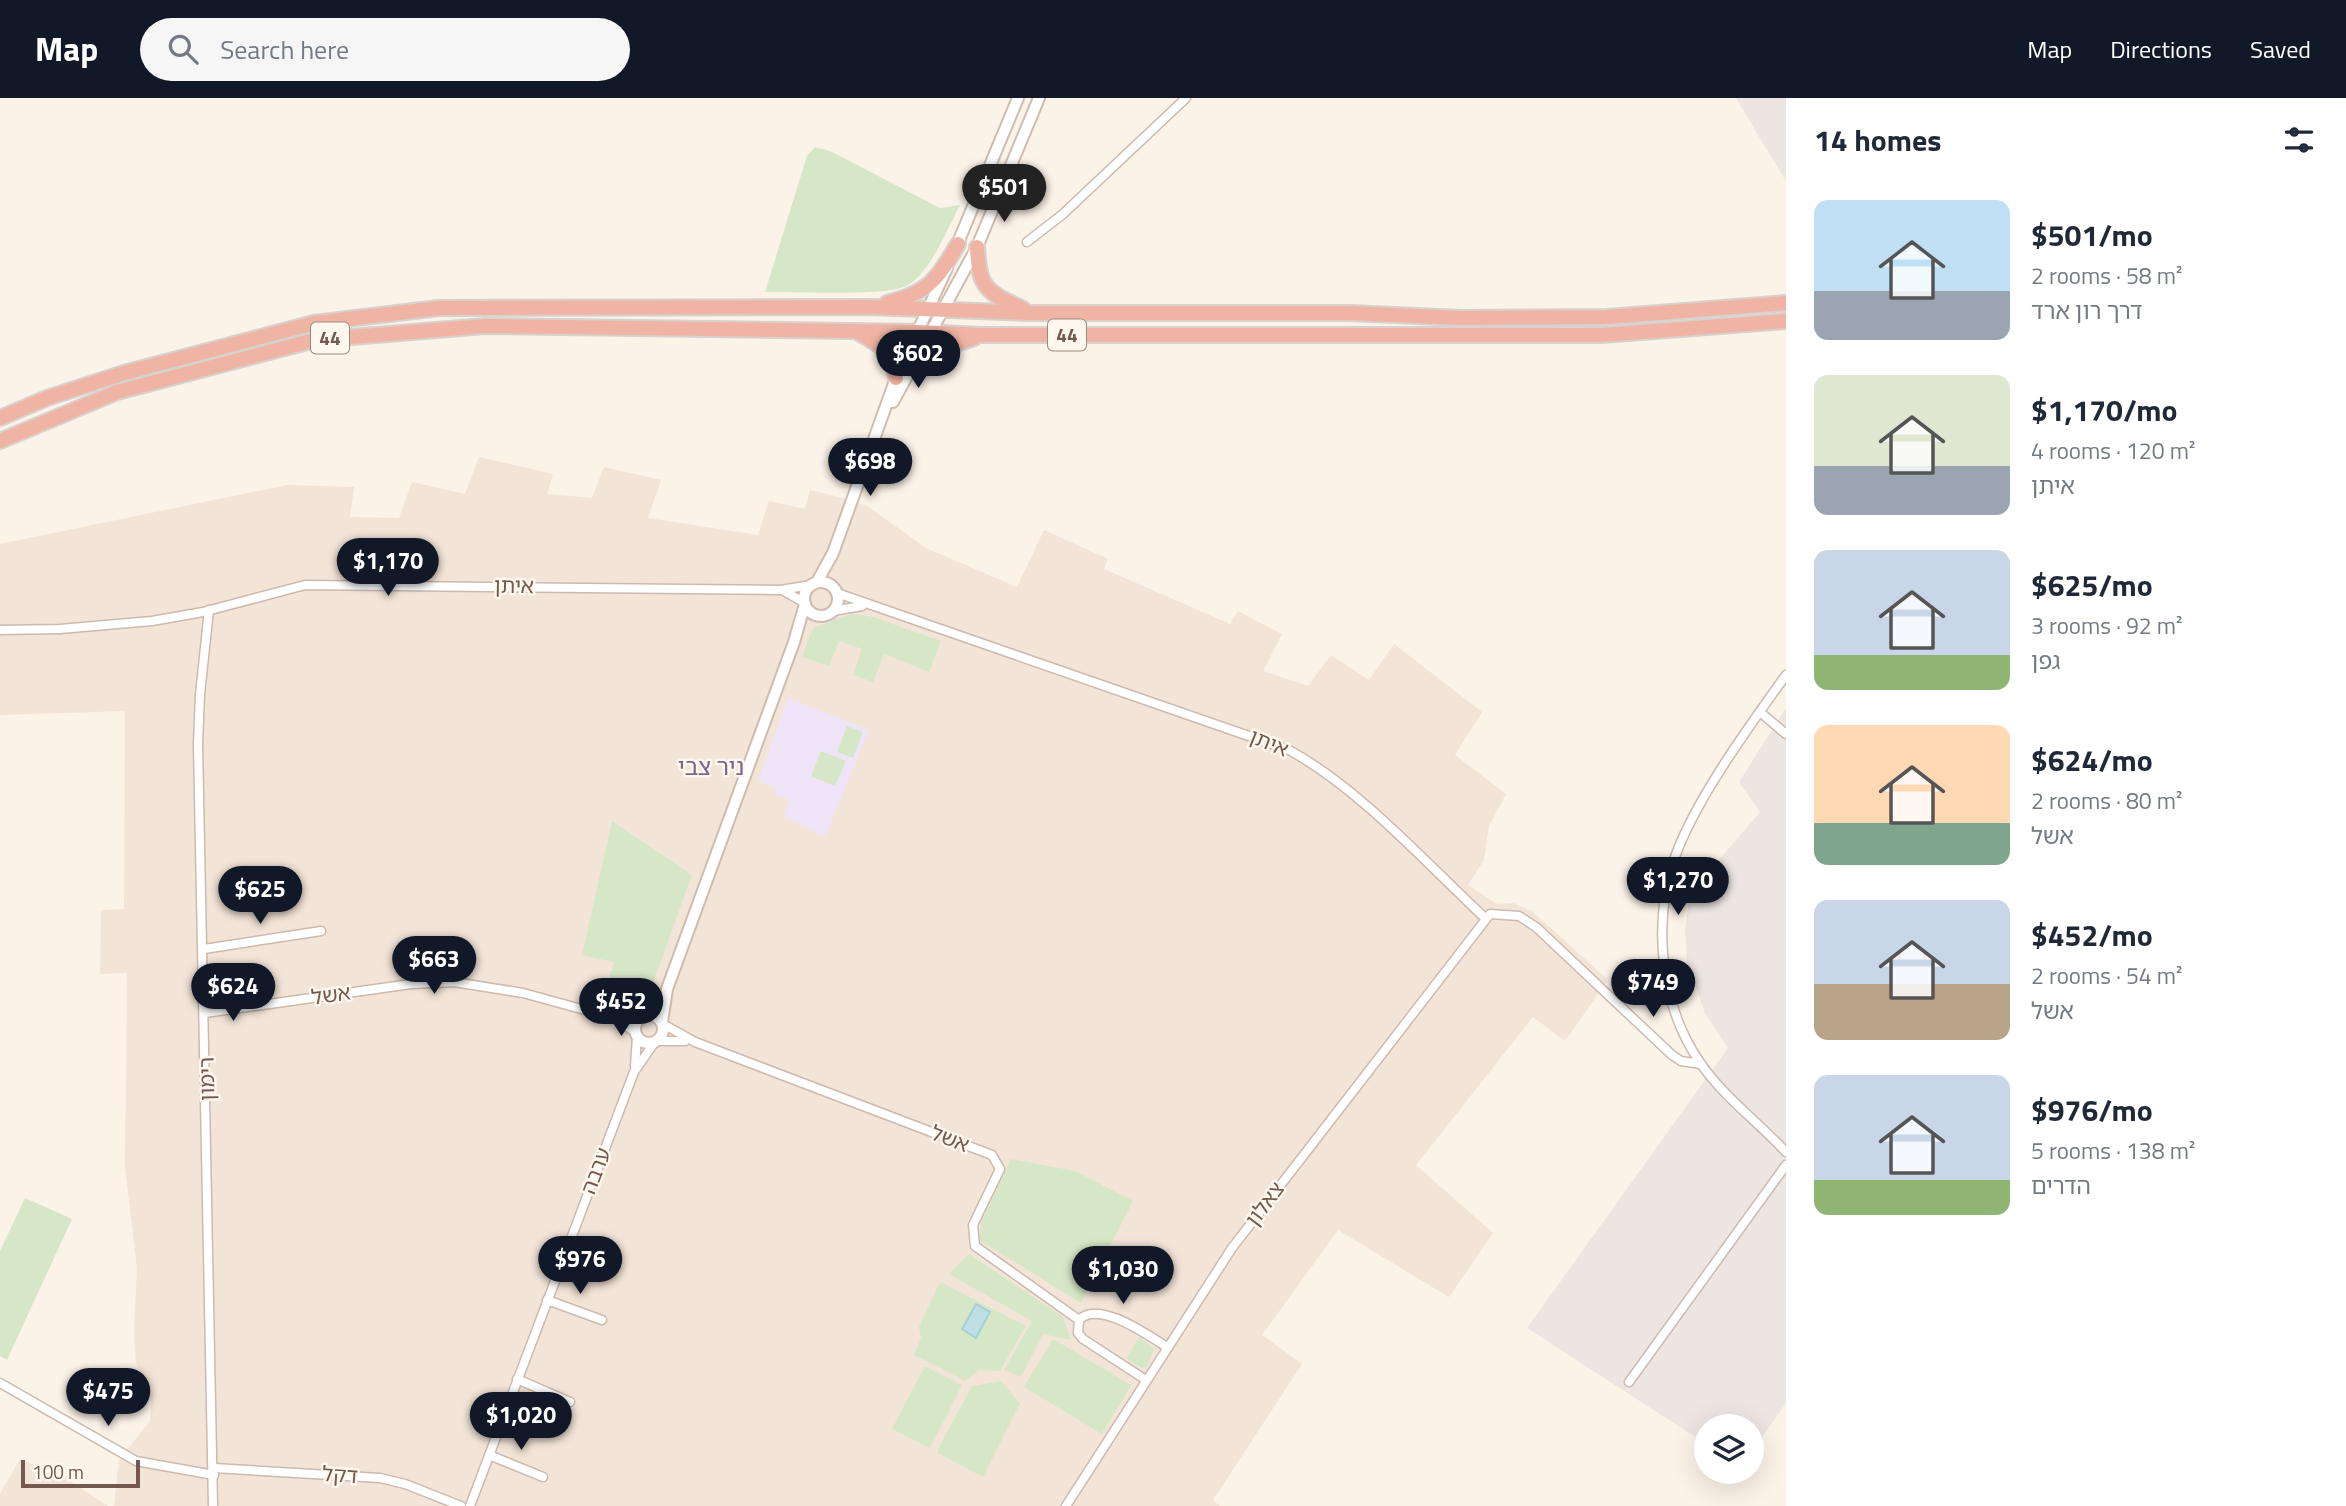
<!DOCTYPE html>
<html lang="en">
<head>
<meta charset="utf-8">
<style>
	:root { --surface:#fff; --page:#f6f6f7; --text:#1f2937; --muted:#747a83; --accent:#111827 }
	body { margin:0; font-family:"Titillium Web","Noto Sans Hebrew",sans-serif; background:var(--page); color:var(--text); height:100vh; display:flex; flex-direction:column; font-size:26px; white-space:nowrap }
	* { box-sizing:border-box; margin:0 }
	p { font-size:23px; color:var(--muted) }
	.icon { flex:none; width:38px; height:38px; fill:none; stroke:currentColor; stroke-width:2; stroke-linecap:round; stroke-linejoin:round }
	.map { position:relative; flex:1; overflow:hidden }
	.details { display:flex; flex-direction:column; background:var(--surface); width:560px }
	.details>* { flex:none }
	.tools { position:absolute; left:1694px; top:1316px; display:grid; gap:14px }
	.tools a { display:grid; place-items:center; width:70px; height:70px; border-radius:50%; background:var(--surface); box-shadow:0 7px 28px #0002; font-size:35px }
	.scale { position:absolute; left:21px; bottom:18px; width:119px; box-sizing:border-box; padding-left:7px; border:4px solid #73594e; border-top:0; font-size:19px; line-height:24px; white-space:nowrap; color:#73594e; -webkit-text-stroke:5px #fef7ee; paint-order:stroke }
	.price { position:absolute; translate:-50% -60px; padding:0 16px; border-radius:24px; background:var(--accent); color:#fff; font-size:23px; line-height:46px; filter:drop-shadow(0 2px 4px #0008) }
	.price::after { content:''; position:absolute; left:50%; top:42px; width:21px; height:16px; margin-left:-10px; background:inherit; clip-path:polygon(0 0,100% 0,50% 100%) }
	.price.active { background:#222; color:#fff }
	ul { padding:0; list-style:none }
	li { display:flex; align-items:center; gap:21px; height:175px; padding:0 28px }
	li span { display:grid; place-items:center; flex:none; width:196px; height:140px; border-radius:14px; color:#555 }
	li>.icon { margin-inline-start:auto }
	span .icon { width:84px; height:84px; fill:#fffc; stroke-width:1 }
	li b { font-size:30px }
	h2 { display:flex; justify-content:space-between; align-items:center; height:84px; padding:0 28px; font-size:30px }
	header { display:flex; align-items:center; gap:42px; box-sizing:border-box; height:98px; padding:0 35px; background:var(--accent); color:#fff }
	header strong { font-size:33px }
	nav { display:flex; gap:38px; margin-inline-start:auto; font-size:24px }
	.search { width:490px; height:63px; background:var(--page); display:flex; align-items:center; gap:18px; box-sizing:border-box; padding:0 24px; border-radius:38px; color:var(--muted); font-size:26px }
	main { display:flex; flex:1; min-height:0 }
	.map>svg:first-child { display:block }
</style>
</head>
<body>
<header>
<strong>Map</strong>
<div class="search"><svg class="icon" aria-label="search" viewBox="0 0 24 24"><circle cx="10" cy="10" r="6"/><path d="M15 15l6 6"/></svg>Search here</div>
<nav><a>Map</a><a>Directions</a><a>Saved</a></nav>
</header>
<main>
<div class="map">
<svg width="1786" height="1408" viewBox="0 0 1786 1408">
	<rect width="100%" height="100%" fill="#fbf2e8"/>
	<g fill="#f2e4d7">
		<path d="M479,359L553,376L547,396L592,400L604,369L661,382L648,420L758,437L769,403L805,411L810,392L839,399L867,408L926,450L1017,489L1044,432L1108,461L1104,471L1230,526L1238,513L1282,536L1263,573L1308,588L1331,557L1369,582L1394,546L1482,614L1455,657L1506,696L1489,728L1484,762L1468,787L1497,806L1513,805L1532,813L1608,882L1565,943L1533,919L1416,1067L1493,1135L1449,1199L1338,1132L1262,1237L1302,1266L1213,1402L1220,1408H114L119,1362L150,1323L151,1303L136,1264L134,1236L137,1170L125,1069L127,875L100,876L101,812L124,811L125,613L0,617V446L287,387L354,389L350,419L399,420L412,384L465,396Z"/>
		<path d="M20,1361L70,1383L108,1408H0V1396Z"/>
	</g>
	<g fill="#ece5e1">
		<path d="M1736,0H1786V83L1761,42Z"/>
		<path d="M1786,610V1305L1752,1353V1328H1706V1346L1527,1230L1728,950L1705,915L1687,864L1685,831L1689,803L1702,782L1760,714L1739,684Z"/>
	</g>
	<path fill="#efe4f7" d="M788,600L869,632L825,739L784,718L790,702L774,696L776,690L758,683Z"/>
	<g fill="#d6e7c7">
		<path d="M815,49L830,53L940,110L960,107C948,129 929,178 906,188C882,199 796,193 765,194L807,58Z"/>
		<path d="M852,516L873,519L941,543L929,574L884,556L873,584L853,577L862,551L839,543L829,568L802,559L813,530Z"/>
		<path d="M847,628L863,634L853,660L837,654Z"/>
		<path d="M821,653L846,663L835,688L811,678Z"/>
		<path d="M612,723L692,777L646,904L636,916L603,901L614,864L582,857Z"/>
		<path d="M1011,1061L1075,1073L1133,1103L1081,1205L979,1142L982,1123Z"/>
		<path d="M25,1100L72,1121L7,1262L0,1258V1153Z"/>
		<path d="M969,1156L1063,1219L1071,1242L1043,1236L1021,1279L1004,1272L1032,1223L949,1176Z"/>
		<path d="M940,1184L1026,1228L1000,1273L979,1272L965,1283L914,1257L921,1240L919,1229Z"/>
		<path d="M1139,1239L1154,1250L1147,1268L1142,1270L1126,1261Z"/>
		<path d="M1053,1241L1131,1287L1102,1336L1024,1289Z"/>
		<path d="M925,1268L962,1287L930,1350L892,1331Z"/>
		<path d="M1001,1283L1020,1305L983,1379L938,1355V1351L972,1288Z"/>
	</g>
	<path fill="#bedfe3" stroke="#a5cfd4" stroke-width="2" d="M976,1206L990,1214L976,1240L962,1231Z"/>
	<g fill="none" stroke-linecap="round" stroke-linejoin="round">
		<defs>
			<g id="street">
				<path d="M1027,144L1063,116L1186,0"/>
				<path d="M784,493L805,505"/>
				<path d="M837,495L1289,652C1359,690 1426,765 1485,820"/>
				<path d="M209,512L200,596L198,646L213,1408"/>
				<path d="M833,513L862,508"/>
				<path d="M0,532L60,531L152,523L203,514L305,487L781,492L811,487"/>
				<path d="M1786,577C1750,627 1693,705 1674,762C1652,828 1661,909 1701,966C1724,999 1759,1025 1786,1054"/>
				<path d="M1760,614L1786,636"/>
				<path d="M204,851L321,833"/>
				<path d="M205,897L221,898L246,906"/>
				<path d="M205,915L411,886L454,884L523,895L618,921L640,920"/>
				<path d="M617,922L635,934"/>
				<path d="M663,926L695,944L992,1057L1000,1071L973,1127L975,1148L1079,1222"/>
				<path d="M658,943H685"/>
				<path d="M635,968L637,939"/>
				<path d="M547,1202L602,1222"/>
				<path d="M1079,1222C1098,1201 1149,1238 1167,1249"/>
				<path d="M1079,1222L1078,1235L1083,1241L1146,1282"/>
				<path d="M517,1281L570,1304"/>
				<path d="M1629,1284L1786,1067"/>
				<path d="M0,1285L136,1363L214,1377"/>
				<path d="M489,1357L543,1379"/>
				<path d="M214,1370L380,1380L405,1386L461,1408"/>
				<path d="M470,1408L634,974L654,945"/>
				<path d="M1066,1408L1232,1150L1490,816L1519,818L1536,829L1672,957L1681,963L1701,966"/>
			</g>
			<g id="secondary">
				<path d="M955,152L1018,0"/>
				<path d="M893,304L977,149L1039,0"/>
				<path d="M817,484L833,455L896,280L947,170"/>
				<circle cx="821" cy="501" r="17"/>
				<circle cx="649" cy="931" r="14"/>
				<path d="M662,924L667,891L794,544L805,506"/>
			</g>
			<g id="highway">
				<path d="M977,149C979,190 986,194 1023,211"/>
				<path d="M887,205C928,195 938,181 958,146"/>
				<path d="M859,235C881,247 893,254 896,280"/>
				<path d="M912,269L936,253L974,240"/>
				<path d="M0,320L47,300L124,275L314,225L439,210L868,209L1030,215H1350L1461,220L1607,219L1786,205"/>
				<path d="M0,343L117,294L315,242L485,228L918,234L981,237H1602L1786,223"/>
			</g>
		</defs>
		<use href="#street" stroke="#ccbaaf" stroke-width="11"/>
		<use href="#secondary" stroke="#d0bcaf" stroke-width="14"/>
		<use href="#highway" stroke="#d8d1cd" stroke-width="18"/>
		<use href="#street" stroke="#fff" stroke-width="8"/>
		<use href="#secondary" stroke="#fff" stroke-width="10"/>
		<use href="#highway" stroke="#f0b4a4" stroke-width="14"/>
	</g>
	<g text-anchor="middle" stroke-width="5" stroke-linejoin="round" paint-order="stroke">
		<g fill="#fef7ee" stroke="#9d887e" stroke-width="2">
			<rect x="1048" y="221.5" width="38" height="31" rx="5"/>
			<rect x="311" y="224.5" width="38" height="31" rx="5"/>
		</g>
		<g font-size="19" font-weight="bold" fill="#73594e">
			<text x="1067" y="244">44</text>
			<text x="330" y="247">44</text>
		</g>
		<g font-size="21" fill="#73594e" stroke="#fef7ee">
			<text transform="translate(514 488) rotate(1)" y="7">איתן</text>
			<text transform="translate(1269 645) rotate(22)" y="7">איתן</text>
			<text transform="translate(331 897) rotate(-8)" y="7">אשל</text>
			<text transform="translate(207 981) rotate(-91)" y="7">רימון</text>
			<text transform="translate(950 1041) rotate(21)" y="7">אשל</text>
			<text transform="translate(596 1073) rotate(-69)" y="7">ערבה</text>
			<text transform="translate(1265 1106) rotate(-53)" y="7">צאלון</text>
			<text transform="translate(340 1377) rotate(4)" y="7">דקל</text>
		</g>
		<g font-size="24" fill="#7f668e" stroke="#fef7ee">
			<text x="711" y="677">ניר צבי</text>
		</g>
	</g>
</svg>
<div class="tools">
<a><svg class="icon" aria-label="layers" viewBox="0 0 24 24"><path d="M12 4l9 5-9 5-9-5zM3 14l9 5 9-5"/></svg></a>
</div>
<div class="scale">100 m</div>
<b class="price active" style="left:1004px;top:126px">$501</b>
<b class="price" style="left:918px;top:292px">$602</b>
<b class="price" style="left:870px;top:400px">$698</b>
<b class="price" style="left:388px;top:500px">$1,170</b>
<b class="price" style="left:1678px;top:819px">$1,270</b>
<b class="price" style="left:260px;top:828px">$625</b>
<b class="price" style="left:434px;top:898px">$663</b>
<b class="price" style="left:1653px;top:921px">$749</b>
<b class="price" style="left:233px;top:925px">$624</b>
<b class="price" style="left:621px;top:940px">$452</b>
<b class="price" style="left:580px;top:1198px">$976</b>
<b class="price" style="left:1123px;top:1208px">$1,030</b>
<b class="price" style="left:108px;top:1330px">$475</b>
<b class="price" style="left:521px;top:1354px">$1,020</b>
</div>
<section class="details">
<h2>14 homes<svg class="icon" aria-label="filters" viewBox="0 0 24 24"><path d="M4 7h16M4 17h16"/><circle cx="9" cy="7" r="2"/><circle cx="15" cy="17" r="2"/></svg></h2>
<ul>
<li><span style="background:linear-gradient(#bfe0f5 65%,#9aa5b1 0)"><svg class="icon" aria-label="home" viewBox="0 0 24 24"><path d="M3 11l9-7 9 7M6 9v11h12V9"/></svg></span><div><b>$501/mo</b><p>2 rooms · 58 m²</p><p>דרך רון ארד</p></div></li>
<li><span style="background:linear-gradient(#dfe7d0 65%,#9aa5b1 0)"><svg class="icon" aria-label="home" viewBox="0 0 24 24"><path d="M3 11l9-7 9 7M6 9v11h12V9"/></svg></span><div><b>$1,170/mo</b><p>4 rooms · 120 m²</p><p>איתן</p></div></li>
<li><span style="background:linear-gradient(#c9d6e8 75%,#8fb573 0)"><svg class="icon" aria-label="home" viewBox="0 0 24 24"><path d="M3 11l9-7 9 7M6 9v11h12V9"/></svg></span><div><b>$625/mo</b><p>3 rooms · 92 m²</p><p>גפן</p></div></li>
<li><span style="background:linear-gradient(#ffd9b3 70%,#7fa58c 0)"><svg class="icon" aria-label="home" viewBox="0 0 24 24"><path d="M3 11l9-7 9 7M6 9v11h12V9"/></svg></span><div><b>$624/mo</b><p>2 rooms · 80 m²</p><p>אשל</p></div></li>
<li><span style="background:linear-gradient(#c9d6e8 60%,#b9a48a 0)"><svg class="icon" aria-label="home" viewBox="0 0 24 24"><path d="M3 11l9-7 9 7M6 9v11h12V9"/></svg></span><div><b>$452/mo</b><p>2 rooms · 54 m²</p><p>אשל</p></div></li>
<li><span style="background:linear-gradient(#c9d6e8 75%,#8fb573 0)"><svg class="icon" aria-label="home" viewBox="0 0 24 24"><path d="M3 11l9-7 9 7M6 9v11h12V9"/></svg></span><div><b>$976/mo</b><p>5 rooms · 138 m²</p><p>הדרים</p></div></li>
</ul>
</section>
</main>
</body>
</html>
